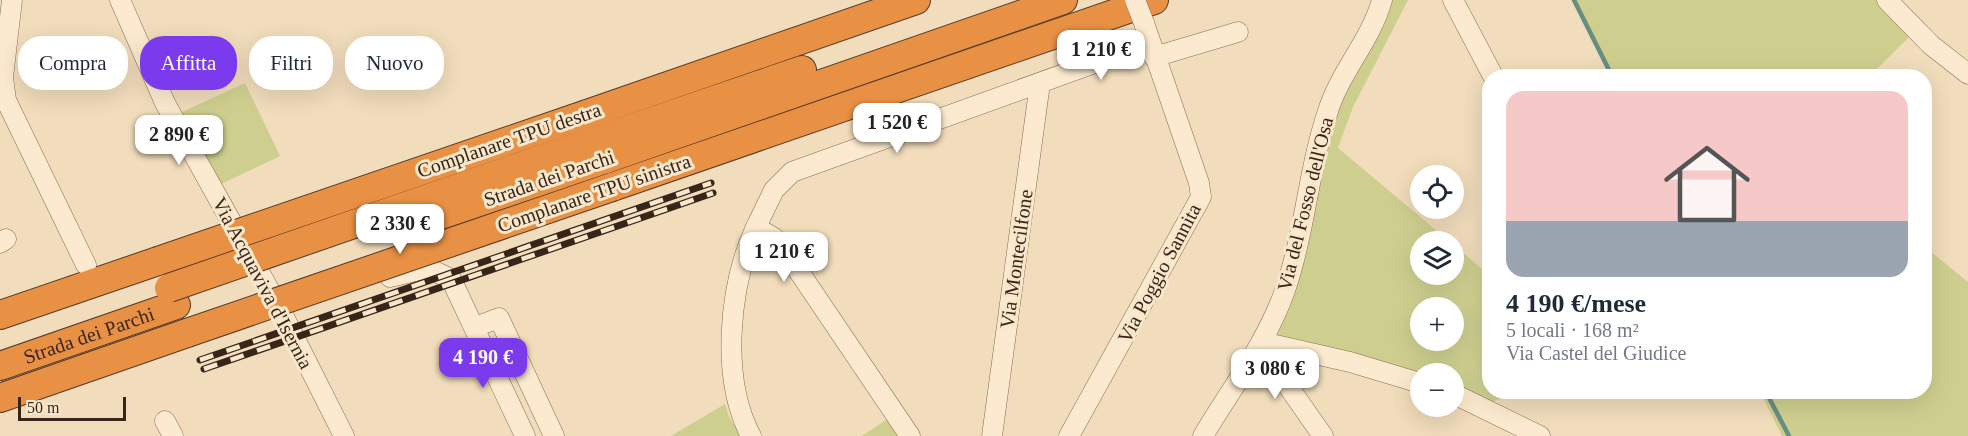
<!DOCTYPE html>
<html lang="it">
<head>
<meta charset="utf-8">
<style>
	:root { --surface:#fff; --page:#f2f2f3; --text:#1f2937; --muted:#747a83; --line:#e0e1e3; --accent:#7c3aed }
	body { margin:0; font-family:"Times New Roman",serif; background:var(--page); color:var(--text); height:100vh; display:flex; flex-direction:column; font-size:22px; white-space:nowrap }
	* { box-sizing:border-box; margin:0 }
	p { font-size:20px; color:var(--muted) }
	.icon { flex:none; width:33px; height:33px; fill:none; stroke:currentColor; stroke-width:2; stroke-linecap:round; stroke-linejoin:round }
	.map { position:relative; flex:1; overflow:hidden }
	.drawer { position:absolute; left:1482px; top:69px; width:450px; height:330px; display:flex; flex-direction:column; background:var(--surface); border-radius:24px; box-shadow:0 6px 24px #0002 }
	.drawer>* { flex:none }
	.guide { position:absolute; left:18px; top:36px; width:570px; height:54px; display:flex; gap:12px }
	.tools { position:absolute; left:1410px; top:165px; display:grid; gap:12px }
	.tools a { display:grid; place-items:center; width:54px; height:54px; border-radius:50%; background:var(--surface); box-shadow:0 6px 24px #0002; font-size:30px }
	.scale { position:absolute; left:18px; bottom:15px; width:108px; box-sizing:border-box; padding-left:6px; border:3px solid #37251a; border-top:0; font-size:16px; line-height:21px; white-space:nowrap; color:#37251a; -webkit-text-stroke:4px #f8e7cb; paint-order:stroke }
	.price { position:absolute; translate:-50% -51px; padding:0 14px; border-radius:12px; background:#fff; color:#222; font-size:20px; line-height:39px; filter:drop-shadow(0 2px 3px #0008) }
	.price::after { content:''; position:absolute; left:50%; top:36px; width:18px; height:14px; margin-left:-9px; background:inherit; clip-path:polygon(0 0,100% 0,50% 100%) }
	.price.active { background:var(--accent); color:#fff }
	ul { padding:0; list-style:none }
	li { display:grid; align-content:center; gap:12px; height:318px; padding:0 24px }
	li+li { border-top:2px solid var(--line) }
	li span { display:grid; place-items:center; height:186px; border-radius:18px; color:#555 }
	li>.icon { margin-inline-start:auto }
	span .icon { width:108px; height:108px; fill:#fffc; stroke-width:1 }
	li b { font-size:26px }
	.chip { padding:0 21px; border-radius:24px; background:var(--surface); box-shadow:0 6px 24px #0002; font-size:21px; line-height:54px }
	.chip.active { background:var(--accent); color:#fff }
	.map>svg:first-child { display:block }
</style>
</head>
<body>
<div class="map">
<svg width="1968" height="436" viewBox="0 0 1968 436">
	<rect width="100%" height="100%" fill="#f1dcbb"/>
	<g fill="#cecf8f" fill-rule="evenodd">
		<path d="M1382,0H1408L1353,107L1338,148L1449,241L1420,242V274H1454V245L1489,275L1490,392H1517L1481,406L1454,397V374H1420L1262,342L1318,155ZM1420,308H1454V340H1420Z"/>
		<path d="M1574,0H1888L1916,30L1870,76H1612Z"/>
		<path d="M245,83L280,156L217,186L182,112Z"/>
		<path d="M1925,247L1968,282V436H1782L1760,392H1924Z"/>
		<path d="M725,404L729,417L741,436H671Z"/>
		<path d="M892,416L906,436H862Z"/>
	</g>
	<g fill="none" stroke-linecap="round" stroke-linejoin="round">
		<g stroke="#678f81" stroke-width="4.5">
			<path d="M1574,0L1612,76"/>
			<path d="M1766,392L1789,436"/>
		</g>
		<defs>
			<g id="minor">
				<path d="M12,0L3,77L6,100L86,265"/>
				<path d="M120,0L165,103L281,311L344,436"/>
				<path d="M1453,0L1493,76"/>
				<path d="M1887,0L1931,45L1968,74"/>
				<path d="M1154,57L1238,32"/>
				<path d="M756,227L774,190L792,172L1150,43"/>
				<path d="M0,243L6,239"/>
				<path d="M390,277L428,268L451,279L525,436"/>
				<path d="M475,327L499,318L554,436"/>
				<path d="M1262,342L1350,362L1420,383"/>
				<path d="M1262,342L1290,389L1323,436"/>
				<path d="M1454,394L1540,436"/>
				<path d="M165,421L173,436"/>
				<path d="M751,436C720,378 729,285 756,227L774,238L783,248L910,436"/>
				<path d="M992,436L1040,83"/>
				<path d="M1069,436L1201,197L1199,183L1144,23"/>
				<path d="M1203,436C1231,389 1265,345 1284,293C1305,234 1308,170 1328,111C1340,72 1371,40 1382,0"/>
			</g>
			<g id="highway">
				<path d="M587,114L916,0"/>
				<path d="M596,140L802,70"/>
				<path d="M603,160L1063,0"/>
				<path d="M612,187L1154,0"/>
				<path d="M0,315L158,261"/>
				<path id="s1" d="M0,366L176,305"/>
				<path d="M0,398L187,333"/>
			</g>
		</defs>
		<use href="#minor" stroke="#896b54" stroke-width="21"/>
		<use href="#highway" stroke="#563a29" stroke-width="30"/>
		<use href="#minor" stroke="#fbeacf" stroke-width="20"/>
		<use href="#highway" stroke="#e89044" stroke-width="28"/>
		<defs>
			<g id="rail">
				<path d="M200,360L711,183"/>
				<path d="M204,369L713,193"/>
			</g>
		</defs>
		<use href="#rail" stroke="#37251a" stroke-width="7"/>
		<use href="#rail" stroke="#f8e7cb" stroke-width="4.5" stroke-dasharray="14" stroke-linecap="butt"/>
		<defs>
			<path id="minor-bridge" d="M1135,0L1144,23"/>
			<g id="highway-bridge">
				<path d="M417,223L603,160"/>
				<path d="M158,261L587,114"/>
				<path d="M169,288L596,140"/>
				<path d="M187,333L612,187"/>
			</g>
		</defs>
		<use href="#minor-bridge" stroke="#896b54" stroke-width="21" stroke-linecap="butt"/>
		<use href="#highway-bridge" stroke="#563a29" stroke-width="30" stroke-linecap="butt"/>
		<use href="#minor-bridge" stroke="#fbeacf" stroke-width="20"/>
		<use href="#highway-bridge" stroke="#e89044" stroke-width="28"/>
	</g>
	<g text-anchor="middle" stroke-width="6" stroke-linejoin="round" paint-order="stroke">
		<g font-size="20" fill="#37251a" stroke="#f8e7cb">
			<text transform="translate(509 140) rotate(-19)" y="7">Complanare TPU destra</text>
			<text transform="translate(549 178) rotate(-19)" y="7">Strada dei Parchi</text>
			<text transform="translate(594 193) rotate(-19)" y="7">Complanare TPU sinistra</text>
			<text transform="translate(1305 204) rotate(-76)" y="7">Via del Fosso dell'Osa</text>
			<text transform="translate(1016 259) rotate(-82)" y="7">Via Montecilfone</text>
			<text transform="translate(1159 273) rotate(-62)" y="7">Via Poggio Sannita</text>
			<text transform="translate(263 283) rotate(62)" y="7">Via Acquaviva d'Isernia</text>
			<text dy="7" stroke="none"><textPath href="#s1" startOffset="94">Strada dei Parchi</textPath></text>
		</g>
	</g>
</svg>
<div class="tools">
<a><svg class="icon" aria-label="locate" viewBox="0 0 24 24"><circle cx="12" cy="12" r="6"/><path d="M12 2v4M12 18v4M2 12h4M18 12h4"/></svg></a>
<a><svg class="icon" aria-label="layers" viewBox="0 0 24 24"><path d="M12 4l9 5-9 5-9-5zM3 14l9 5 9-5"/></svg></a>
<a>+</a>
<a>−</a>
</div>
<div class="scale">50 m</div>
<b class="price" style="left:1101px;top:81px">1 210 €</b>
<b class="price" style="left:897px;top:154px">1 520 €</b>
<b class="price" style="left:179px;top:166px">2 890 €</b>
<b class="price" style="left:400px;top:255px">2 330 €</b>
<b class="price" style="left:784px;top:283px">1 210 €</b>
<b class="price active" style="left:483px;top:389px">4 190 €</b>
<b class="price" style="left:1275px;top:400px">3 080 €</b>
<div class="guide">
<a class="chip">Compra</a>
<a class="chip active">Affitta</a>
<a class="chip">Filtri</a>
<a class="chip">Nuovo</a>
</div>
<section class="drawer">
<ul>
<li><span style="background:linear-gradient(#f6c9c9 70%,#9aa5b1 0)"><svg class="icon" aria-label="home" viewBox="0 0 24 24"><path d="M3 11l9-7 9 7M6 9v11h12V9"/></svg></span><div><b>4 190 €/mese</b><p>5 locali · 168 m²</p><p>Via Castel del Giudice</p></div></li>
</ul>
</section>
</div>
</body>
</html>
